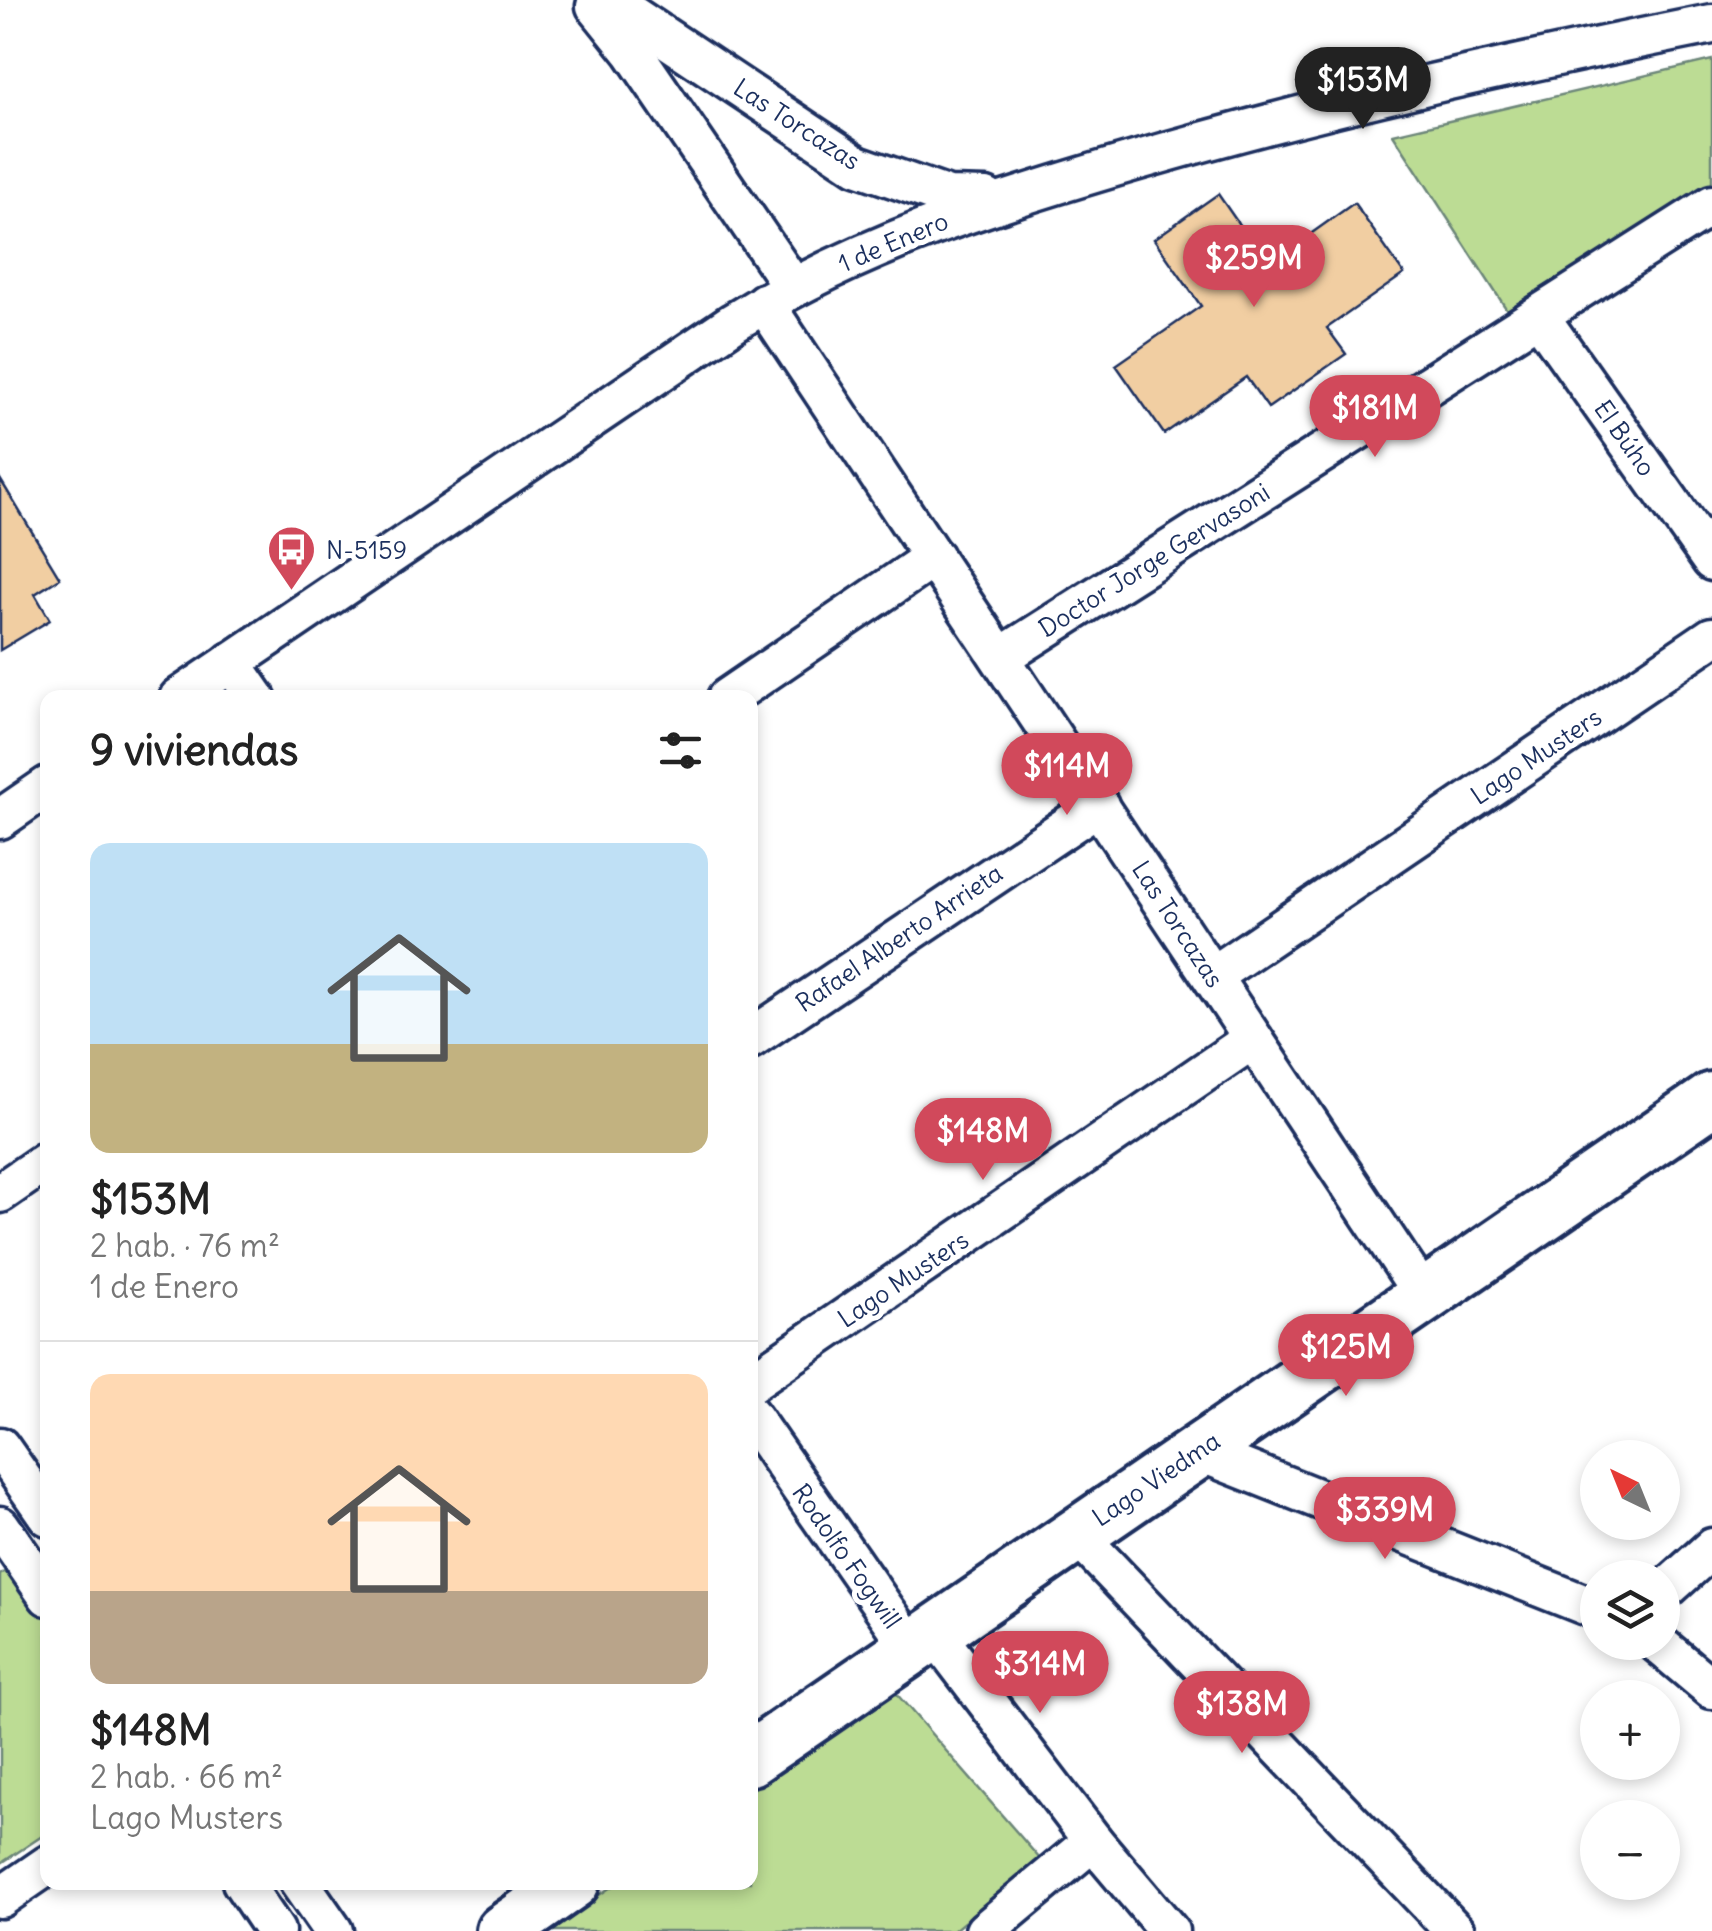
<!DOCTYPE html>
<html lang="es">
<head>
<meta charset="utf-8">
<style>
	:root { --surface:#fff; --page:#f6f6f6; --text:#222; --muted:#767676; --line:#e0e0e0; --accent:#d1495b }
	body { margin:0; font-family:Delius,sans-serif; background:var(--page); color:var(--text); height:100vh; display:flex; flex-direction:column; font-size:38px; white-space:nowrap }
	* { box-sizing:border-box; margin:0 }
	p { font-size:32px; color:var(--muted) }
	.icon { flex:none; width:55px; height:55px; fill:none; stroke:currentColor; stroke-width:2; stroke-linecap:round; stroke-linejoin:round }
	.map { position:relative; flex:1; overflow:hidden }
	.sheet { position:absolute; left:40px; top:690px; width:718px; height:1200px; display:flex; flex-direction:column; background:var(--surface); border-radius:20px; box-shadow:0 5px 15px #0003 }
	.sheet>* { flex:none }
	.needle { width:65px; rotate:317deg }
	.buttons { position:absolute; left:1580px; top:1440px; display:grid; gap:20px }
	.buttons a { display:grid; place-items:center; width:100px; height:100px; border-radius:50%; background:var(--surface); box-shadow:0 5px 15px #0003; font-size:50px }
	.price { position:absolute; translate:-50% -85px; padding:0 22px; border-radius:35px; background:var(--accent); color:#fff; font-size:32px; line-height:65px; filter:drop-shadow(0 2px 5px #0008) }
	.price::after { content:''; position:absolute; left:50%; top:60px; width:30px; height:22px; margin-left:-15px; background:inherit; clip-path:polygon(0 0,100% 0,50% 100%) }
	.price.selected { background:#222; color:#fff }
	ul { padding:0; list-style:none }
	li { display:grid; align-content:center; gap:20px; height:530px; padding:0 50px }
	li+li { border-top:2px solid var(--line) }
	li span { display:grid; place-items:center; height:310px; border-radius:20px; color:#555 }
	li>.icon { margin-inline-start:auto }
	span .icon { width:180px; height:180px; fill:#fffc; stroke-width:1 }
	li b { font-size:42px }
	h2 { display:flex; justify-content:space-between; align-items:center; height:120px; padding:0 50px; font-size:42px }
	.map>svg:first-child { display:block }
</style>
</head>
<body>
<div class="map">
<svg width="1712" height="1931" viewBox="0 0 1712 1931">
	<rect width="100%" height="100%" fill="#fff"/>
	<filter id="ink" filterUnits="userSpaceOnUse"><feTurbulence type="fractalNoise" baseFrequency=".01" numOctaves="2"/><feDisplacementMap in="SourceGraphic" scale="20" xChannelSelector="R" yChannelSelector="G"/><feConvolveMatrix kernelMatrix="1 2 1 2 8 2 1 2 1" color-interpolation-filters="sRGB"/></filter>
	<g filter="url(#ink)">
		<g fill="#bcdc94" stroke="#6c8679" stroke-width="2.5">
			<path d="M1712,60V183L1507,310L1393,134Z"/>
			<path d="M14,1565L47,1614L48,1832L0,1864V1575Z"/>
			<path d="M895,1692L1040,1859L953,1931H546L617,1883L750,1882V1791Z"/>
		</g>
		<g fill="#f1cea2" stroke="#1b2f5e" stroke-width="2.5">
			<path d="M1218,194L1267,265L1354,203L1404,274L1327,328L1346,354L1268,408L1246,377L1164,434L1116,365L1201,306L1154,239Z"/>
			<path d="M0,479L60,578L35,594L50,620L0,650Z"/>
		</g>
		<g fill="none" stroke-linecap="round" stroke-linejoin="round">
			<defs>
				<g id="minor">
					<path d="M609,0L857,165L948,197L986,198"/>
					<path d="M596,6L633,52L793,287"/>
					<path d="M764,303L1424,1296"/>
					<path d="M1539,316L1712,561"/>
					<path d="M1001,657L1712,205"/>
					<path d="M231,662L256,698"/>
					<path d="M179,698L734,322C859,244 994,202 1135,161C1326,105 1517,63 1712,24"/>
					<path d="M727,698L934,557"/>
					<path d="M0,819L48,786"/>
					<path d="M1212,976L1712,637"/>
					<path d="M750,1039L1099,805"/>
					<path d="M0,1193L48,1160"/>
					<path d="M750,1383L1253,1039"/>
					<path d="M750,1415L911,1647"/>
					<path d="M0,1447L48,1516"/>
					<path d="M1198,1451L1598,1610"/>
					<path d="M0,1526L48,1596"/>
					<path d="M1076,1534L1455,1931"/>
					<path d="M1662,1593L1712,1548"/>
					<path d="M933,1631L1093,1841L1169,1931"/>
					<path d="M1656,1642L1712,1689"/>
					<path d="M242,1882L275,1931"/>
					<path d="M299,1882L333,1931"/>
					<path d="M0,1898L48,1865"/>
					<path d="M985,1931L1093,1841"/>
				</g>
				<g id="secondary">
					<path d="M750,1759L1712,1099"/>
					<path d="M503,1931L573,1882"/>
				</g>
			</defs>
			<use href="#minor" stroke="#1b2f5e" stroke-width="45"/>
			<use href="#secondary" stroke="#1b2f5e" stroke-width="60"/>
			<use href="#minor" stroke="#fff" stroke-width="38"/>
			<use href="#secondary" stroke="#fff" stroke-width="52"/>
		</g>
	</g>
	<defs>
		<symbol id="bus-pin" viewBox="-11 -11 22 30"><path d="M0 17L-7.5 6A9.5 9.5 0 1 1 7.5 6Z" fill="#d1495b" stroke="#fff"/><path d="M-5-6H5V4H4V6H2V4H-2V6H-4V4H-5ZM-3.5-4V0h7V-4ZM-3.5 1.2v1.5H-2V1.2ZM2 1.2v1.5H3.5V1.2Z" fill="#fff"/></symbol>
	</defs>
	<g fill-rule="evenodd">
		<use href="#bus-pin" x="264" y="522" width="55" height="75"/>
	</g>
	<g text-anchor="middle" stroke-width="10" stroke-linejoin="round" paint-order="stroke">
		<g font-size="25" fill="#1b2f5e" stroke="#fff">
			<text transform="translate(797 124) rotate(33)" y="9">Las Torcazas</text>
			<text transform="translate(893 242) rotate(-23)" y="9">1 de Enero</text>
			<text transform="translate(1625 438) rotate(55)" y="9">El Búho</text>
			<text transform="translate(1154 560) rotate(-32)" y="9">Doctor Jorge Gervasoni</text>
			<text transform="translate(1536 756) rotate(-34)" y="9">Lago Musters</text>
			<text transform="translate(1178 924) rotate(57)" y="9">Las Torcazas</text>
			<text transform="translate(899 938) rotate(-34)" y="9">Rafael Alberto Arrieta</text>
			<text transform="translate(903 1279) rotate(-34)" y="9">Lago Musters</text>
			<text transform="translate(1156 1479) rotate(-34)" y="9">Lago Viedma</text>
			<text transform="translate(847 1556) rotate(55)" y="9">Rodolfo Fogwill</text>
		</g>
		<g font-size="25" fill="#1b2f5e" stroke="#fff" text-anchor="start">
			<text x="326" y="559">N-5159</text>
		</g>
	</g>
</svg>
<div class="buttons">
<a><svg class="needle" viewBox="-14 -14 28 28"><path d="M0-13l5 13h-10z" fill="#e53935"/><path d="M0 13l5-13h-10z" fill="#767676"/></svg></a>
<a><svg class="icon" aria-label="layers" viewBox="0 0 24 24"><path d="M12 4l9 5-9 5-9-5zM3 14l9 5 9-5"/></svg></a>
<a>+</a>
<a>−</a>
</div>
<b class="price selected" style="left:1363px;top:132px">$153M</b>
<b class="price" style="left:1254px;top:310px">$259M</b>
<b class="price" style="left:1375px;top:460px">$181M</b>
<b class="price" style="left:1067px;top:818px">$114M</b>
<b class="price" style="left:983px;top:1183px">$148M</b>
<b class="price" style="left:1346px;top:1399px">$125M</b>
<b class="price" style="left:1385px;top:1562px">$339M</b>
<b class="price" style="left:1040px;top:1716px">$314M</b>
<b class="price" style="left:1242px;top:1756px">$138M</b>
<section class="sheet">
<h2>9 viviendas<svg class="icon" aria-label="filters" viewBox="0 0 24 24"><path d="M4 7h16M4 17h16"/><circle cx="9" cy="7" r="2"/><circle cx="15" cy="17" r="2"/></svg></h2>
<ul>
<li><span style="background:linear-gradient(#bfe0f5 65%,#c2b280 0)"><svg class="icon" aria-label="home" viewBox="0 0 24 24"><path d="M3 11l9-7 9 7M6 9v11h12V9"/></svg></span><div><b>$153M</b><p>2 hab. · 76 m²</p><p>1 de Enero</p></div></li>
<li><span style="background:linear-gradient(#ffd9b3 70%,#b9a48a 0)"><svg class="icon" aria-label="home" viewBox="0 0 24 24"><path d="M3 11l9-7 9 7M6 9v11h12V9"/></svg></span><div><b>$148M</b><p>2 hab. · 66 m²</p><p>Lago Musters</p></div></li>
</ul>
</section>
</div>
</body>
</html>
